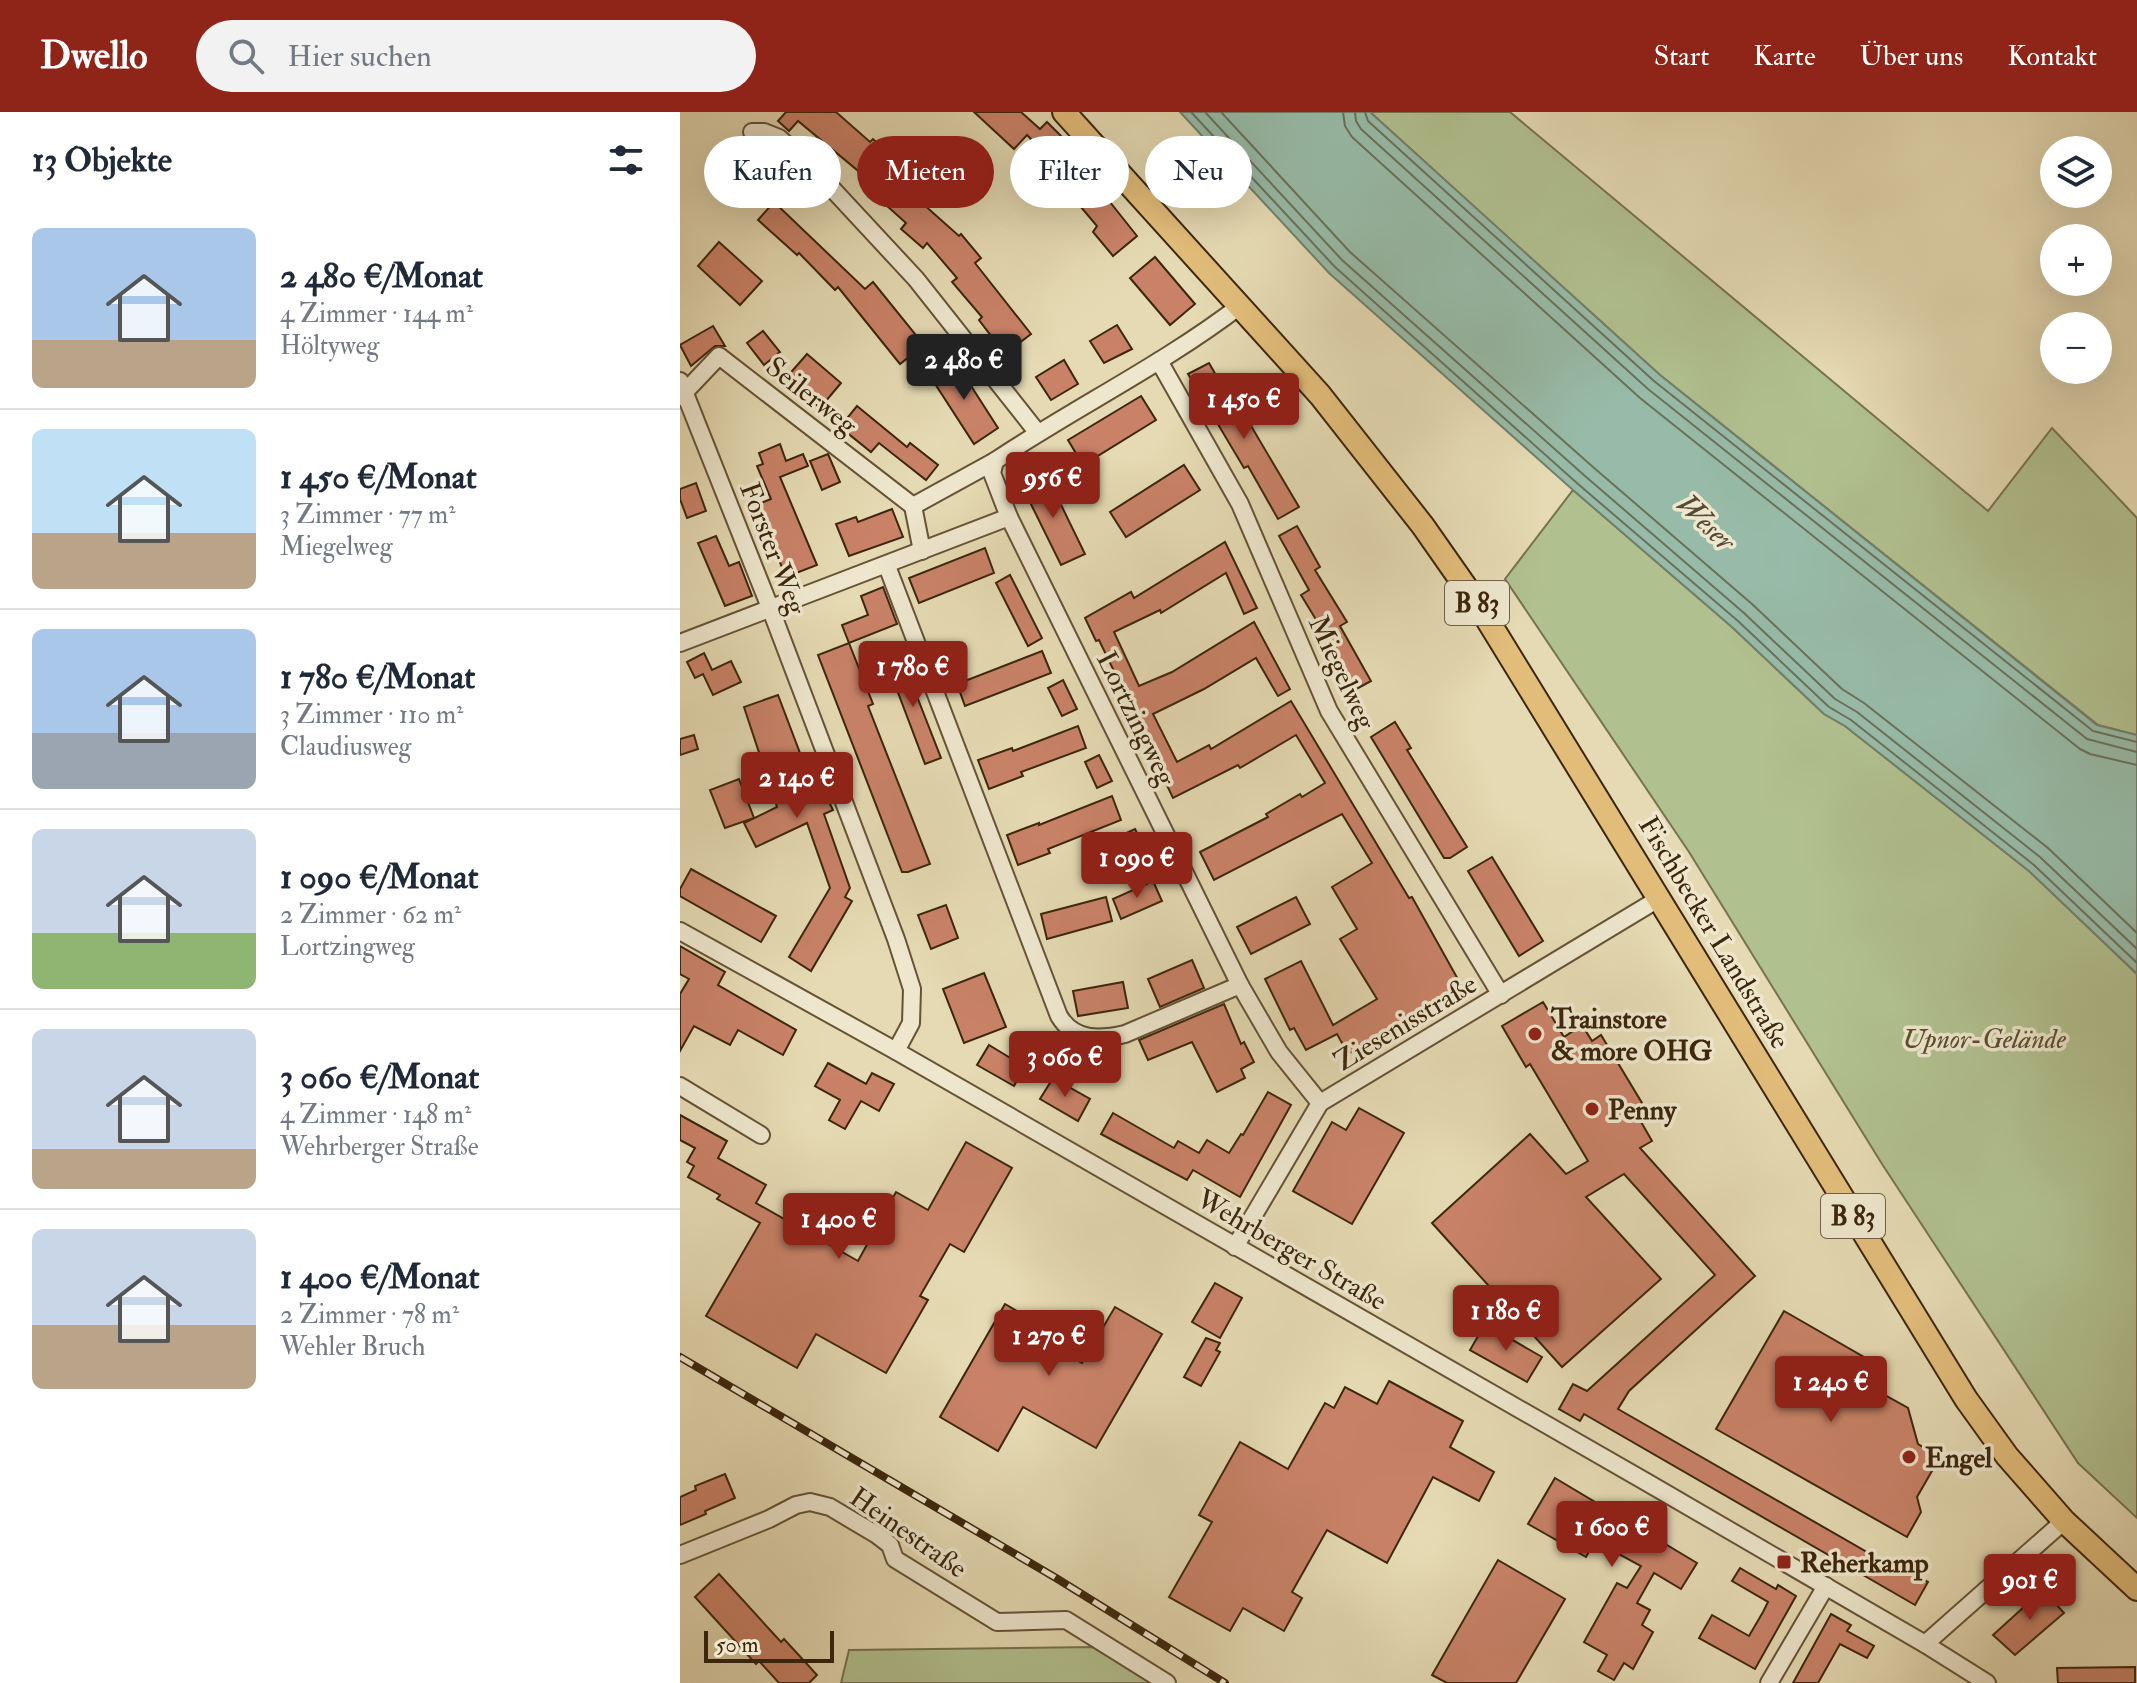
<!DOCTYPE html>
<html lang="de">
<head>
<meta charset="utf-8">
<style>
	:root { --surface:#fff; --page:#f2f2f3; --text:#1f2937; --muted:#747a83; --line:#e0e1e3; --accent:#8f2418 }
	body { margin:0; font-family:"IM FELL Double Pica",serif; background:var(--page); color:var(--text); height:100vh; display:flex; flex-direction:column; font-size:30px; white-space:nowrap }
	* { box-sizing:border-box; margin:0 }
	p { font-size:26px; color:var(--muted) }
	.icon { flex:none; width:44px; height:44px; fill:none; stroke:currentColor; stroke-width:2; stroke-linecap:round; stroke-linejoin:round }
	.map { position:relative; flex:1; overflow:hidden }
	.drawer { display:flex; flex-direction:column; background:var(--surface); width:680px }
	.drawer>* { flex:none }
	.guide { position:absolute; left:24px; top:24px; width:760px; height:72px; display:flex; gap:16px }
	.tools { position:absolute; left:1360px; top:24px; display:grid; gap:16px }
	.tools a { display:grid; place-items:center; width:72px; height:72px; border-radius:50%; background:var(--surface); box-shadow:0 8px 32px #0002; font-size:40px }
	.scale { position:absolute; left:24px; bottom:20px; width:130px; box-sizing:border-box; padding-left:8px; border:4px solid #3c260c; border-top:0; font-size:22px; line-height:28px; white-space:nowrap; color:#3c260c; -webkit-text-stroke:6px #eee7ce; paint-order:stroke }
	.price { position:absolute; translate:-50% -68px; padding:0 18px; border-radius:8px; background:var(--accent); color:#fff; font-size:26px; line-height:52px; filter:drop-shadow(0 2px 4px #0008) }
	.price::after { content:''; position:absolute; left:50%; top:48px; width:24px; height:18px; margin-left:-12px; background:inherit; clip-path:polygon(0 0,100% 0,50% 100%) }
	.price.current { background:#222; color:#fff }
	ul { padding:0; list-style:none }
	li { display:flex; align-items:center; gap:24px; height:200px; padding:0 32px }
	li+li { border-top:2px solid var(--line) }
	li span { display:grid; place-items:center; flex:none; width:224px; height:160px; border-radius:12px; color:#555 }
	li>.icon { margin-inline-start:auto }
	span .icon { width:96px; height:96px; fill:#fffc; stroke-width:1 }
	li b { font-size:34px }
	h2 { display:flex; justify-content:space-between; align-items:center; height:96px; padding:0 32px; font-size:34px }
	.pill { padding:0 28px; border-radius:36px; background:var(--surface); box-shadow:0 8px 32px #0002; font-size:28px; line-height:72px }
	.pill.current { background:var(--accent); color:#fff }
	header { display:flex; align-items:center; gap:48px; box-sizing:border-box; height:112px; padding:0 40px; background:var(--accent); color:#fff }
	header strong { font-size:38px }
	nav { display:flex; gap:44px; margin-inline-start:auto; font-size:28px }
	.search { width:560px; height:72px; background:var(--page); display:flex; align-items:center; gap:20px; box-sizing:border-box; padding:0 28px; border-radius:44px; color:var(--muted); font-size:30px }
	main { display:flex; flex:1; min-height:0 }
	.map>svg:first-child { display:block }
</style>
</head>
<body>
<header>
<strong>Dwello</strong>
<div class="search"><svg class="icon" aria-label="search" viewBox="0 0 24 24"><circle cx="10" cy="10" r="6"/><path d="M15 15l6 6"/></svg>Hier suchen</div>
<nav><a>Start</a><a>Karte</a><a>Über uns</a><a>Kontakt</a></nav>
</header>
<main>
<section class="drawer">
<h2>13 Objekte<svg class="icon" aria-label="filters" viewBox="0 0 24 24"><path d="M4 7h16M4 17h16"/><circle cx="9" cy="7" r="2"/><circle cx="15" cy="17" r="2"/></svg></h2>
<ul>
<li><span style="background:linear-gradient(#a9c7e8 70%,#b9a48a 0)"><svg class="icon" aria-label="home" viewBox="0 0 24 24"><path d="M3 11l9-7 9 7M6 9v11h12V9"/></svg></span><div><b>2 480 €/Monat</b><p>4 Zimmer · 144 m²</p><p>Höltyweg</p></div></li>
<li><span style="background:linear-gradient(#bfe0f5 65%,#b9a48a 0)"><svg class="icon" aria-label="home" viewBox="0 0 24 24"><path d="M3 11l9-7 9 7M6 9v11h12V9"/></svg></span><div><b>1 450 €/Monat</b><p>3 Zimmer · 77 m²</p><p>Miegelweg</p></div></li>
<li><span style="background:linear-gradient(#a9c7e8 65%,#9aa5b1 0)"><svg class="icon" aria-label="home" viewBox="0 0 24 24"><path d="M3 11l9-7 9 7M6 9v11h12V9"/></svg></span><div><b>1 780 €/Monat</b><p>3 Zimmer · 110 m²</p><p>Claudiusweg</p></div></li>
<li><span style="background:linear-gradient(#c9d6e8 65%,#8fb573 0)"><svg class="icon" aria-label="home" viewBox="0 0 24 24"><path d="M3 11l9-7 9 7M6 9v11h12V9"/></svg></span><div><b>1 090 €/Monat</b><p>2 Zimmer · 62 m²</p><p>Lortzingweg</p></div></li>
<li><span style="background:linear-gradient(#c9d6e8 75%,#b9a48a 0)"><svg class="icon" aria-label="home" viewBox="0 0 24 24"><path d="M3 11l9-7 9 7M6 9v11h12V9"/></svg></span><div><b>3 060 €/Monat</b><p>4 Zimmer · 148 m²</p><p>Wehrberger Straße</p></div></li>
<li><span style="background:linear-gradient(#c9d6e8 60%,#b9a48a 0)"><svg class="icon" aria-label="home" viewBox="0 0 24 24"><path d="M3 11l9-7 9 7M6 9v11h12V9"/></svg></span><div><b>1 400 €/Monat</b><p>2 Zimmer · 78 m²</p><p>Wehler Bruch</p></div></li>
</ul>
</section>
<div class="map">
<svg width="1457" height="1571" viewBox="0 0 1457 1571">
	<rect width="100%" height="100%" fill="#e5dab3"/>
	<filter id="stains"><feTurbulence type="fractalNoise" baseFrequency=".0025" numOctaves="4"/><feColorMatrix values="0 0 0 0 .2 0 0 0 0 .09 0 0 0 0 .02 0 0 0 .5 -.17"/></filter>
	<radialGradient id="worn" r=".72"><stop offset=".6" stop-color="#630" stop-opacity="0"/><stop offset="1" stop-color="#630" stop-opacity=".3"/></radialGradient>
	<g fill="#b1c08f" stroke="#76734e" stroke-width="2">
		<path d="M690,0H830L1308,399L1372,316L1457,406V623L1418,613L980,263Z"/>
		<path d="M893,378L1052,515L1144,602L1165,614L1349,759L1457,862V1406L1398,1351L1202,1052L1009,740L825,467Z"/>
		<path d="M415,1535L479,1571H161L169,1538Z"/>
	</g>
	<path fill="#97bba8" stroke="#737f6a" stroke-width="2" d="M500,0H690L980,263L1417,613L1457,623V862L1349,759L1165,614L1144,602L1052,515L893,378L649,161Z"/>
	<g fill="none" stroke-linecap="round" stroke-linejoin="round">
		<g stroke="#6a705a" stroke-width="2">
			<path d="M511,0L655,155L898,372L1058,509L1149,595L1171,608L1354,753L1457,851"/>
			<path d="M525,0L662,148L905,364L1064,501L1155,587L1177,600L1360,745L1457,837"/>
			<path d="M541,0L670,140L913,355L1072,492L1162,577L1184,591L1368,736L1457,821"/>
			<path d="M663,0L665,14L672,25L960,286L1400,637L1410,642L1457,653"/>
			<path d="M675,0L676,9L681,17L968,277L1407,627L1457,640"/>
			<path d="M685,0L688,9L974,269L1413,619L1457,630"/>
		</g>
	</g>
	<g fill="#c98268" stroke="#3c260c" stroke-width="2">
		<path d="M106,0H156L190,30L193,27L208,40L203,48L238,79L234,84L279,124L281,122L301,146L295,151L351,222L325,242L299,208L302,205L272,170L277,166L247,131L243,136L221,117L226,111L196,84L201,78L118,9L109,19L98,9Z"/>
		<path d="M294,0H341L360,17L367,10L391,34L373,50L347,23L334,37Z"/>
		<path d="M404,64L407,67L410,65L457,124L433,144L413,120L417,114L390,82L397,76L394,72Z"/>
		<path d="M94,90L185,177L193,170L244,233L220,252L158,175L155,178L119,141L117,143L78,108Z"/>
		<path d="M39,130L82,169L60,193L18,154Z"/>
		<path d="M475,145L515,192L490,213L450,166Z"/>
		<path d="M437,213L452,237L424,251L410,229Z"/>
		<path d="M33,214L45,234H35L11,254L0,233Z"/>
		<path d="M83,219L100,240L84,253L67,231Z"/>
		<path d="M127,242L161,271L140,296L106,266Z"/>
		<path d="M384,248L398,272L371,288L356,265Z"/>
		<path d="M275,249L318,316L294,332L250,264Z"/>
		<path d="M529,251L560,305L564,302L619,395L598,407L568,354L564,356L508,262Z"/>
		<path d="M461,284L476,308L403,353L388,328Z"/>
		<path d="M177,294L227,335L230,331L258,353L246,368L199,331L191,340L160,315Z"/>
		<path d="M100,332L106,349L123,342L128,354L100,365L137,453L106,465L76,393L91,387L77,354L83,352L79,341Z"/>
		<path d="M148,342L160,370L142,378L130,349Z"/>
		<path d="M504,353L520,378L446,425L430,400Z"/>
		<path d="M366,362L405,442L381,453L342,374Z"/>
		<path d="M16,371L26,399L7,406L0,387V377Z"/>
		<path d="M212,397L223,425L169,444L156,412L176,405L178,410Z"/>
		<path d="M617,414L640,455L635,458L667,510L660,514L691,569L671,580L647,540L654,537L621,483L629,478L599,424Z"/>
		<path d="M36,424L49,454L59,450L72,484L45,494L18,431Z"/>
		<path d="M545,430L577,496L564,502L546,461L481,501L480,498L434,520L459,574L492,560L574,510L610,577L598,584L576,546L524,577L473,602L497,650L529,633L531,637L611,589L729,786L732,785L784,878L668,942L657,922L626,938L614,916L610,918L585,867L621,849L653,913L697,887L660,827L677,817L652,775L692,751L662,702L534,768L520,740L588,705L586,702L620,682L622,685L645,671L616,623L560,656L558,653L493,686L480,659L484,656L458,609L419,528L416,529L405,506L451,480L454,486Z"/>
		<path d="M305,436L314,461L239,491L229,466Z"/>
		<path d="M330,463L362,526L348,534L316,471Z"/>
		<path d="M203,475L217,512L169,531L162,513L188,503L181,484Z"/>
		<path d="M169,531L193,592L188,594L250,752L228,760H222L138,543Z"/>
		<path d="M362,539L371,561L285,594L277,572Z"/>
		<path d="M24,541L32,558L51,549L61,570L33,583L23,562L15,566L7,550Z"/>
		<path d="M220,541L261,646L245,652L205,546Z"/>
		<path d="M383,568L397,597L382,604L368,576Z"/>
		<path d="M98,583L134,678L141,674L153,698L144,702L170,776L165,785L172,789L131,859L109,845L150,776L127,711L76,735L64,711L97,695L64,595Z"/>
		<path d="M715,610L731,636L727,638L787,735L770,746H764L691,625Z"/>
		<path d="M398,614L406,636L341,660L343,664L309,677L298,648L332,636L333,639Z"/>
		<path d="M14,623L18,637L0,643V627Z"/>
		<path d="M419,643L432,669L417,676L405,650Z"/>
		<path d="M59,667L74,706L45,716L30,678Z"/>
		<path d="M432,684L441,708L368,737L370,741L338,753L327,723L359,711V713Z"/>
		<path d="M455,717L465,737L452,743L442,723Z"/>
		<path d="M812,745L863,829L839,844L788,759Z"/>
		<path d="M11,757L96,804L81,830L0,784V777Z"/>
		<path d="M473,769L482,789L441,807L433,787Z"/>
		<path d="M426,785L432,809L367,827L361,802Z"/>
		<path d="M616,785L630,812L571,842L557,815Z"/>
		<path d="M266,793L278,826L251,837L238,803Z"/>
		<path d="M0,834L45,860L38,873L116,918L103,943L58,918L50,933L14,914L0,939V882L9,867L0,862Z"/>
		<path d="M512,848L524,876L480,895L468,867Z"/>
		<path d="M304,861L326,915L284,931L263,877Z"/>
		<path d="M443,870L448,896L398,904L393,879Z"/>
		<path d="M863,890L884,925L902,913L912,929L921,923L962,991L953,996L972,1029L960,1036L1075,1164L949,1279L938,1297L1220,1459L1222,1456L1248,1470L1235,1493L904,1302L900,1309L879,1297L893,1272L907,1279L1035,1163L944,1062L906,1085L981,1167L882,1255L752,1111L850,1022L886,1062L908,1049L850,952L846,955L822,914Z"/>
		<path d="M544,892L561,932L564,930L574,950L561,957L565,966L537,980L512,930L468,948L459,928Z"/>
		<path d="M309,933L332,947L335,943L347,950L334,974L297,953Z"/>
		<path d="M148,951L186,972L192,961L214,972L199,999L181,989L165,1017L149,1008L160,988L135,974Z"/>
		<path d="M373,966L410,987L398,1009L360,987Z"/>
		<path d="M588,980L611,993L560,1085L513,1058L507,1068L421,1022L433,1001L494,1036L498,1029L519,1041L527,1028L549,1041L561,1022L563,1023Z"/>
		<path d="M679,996L724,1021L672,1112L613,1079L652,1010L666,1018Z"/>
		<path d="M0,1003L47,1029L38,1046L86,1073L76,1091L178,1149L216,1080L248,1098L286,1030L332,1056L284,1140L270,1132L240,1184L248,1188L206,1261L136,1222L117,1256L26,1204L80,1111L37,1087L40,1083L8,1065L14,1054L7,1050L15,1036L0,1028Z"/>
		<path d="M535,1171L562,1186L540,1226L512,1210Z"/>
		<path d="M325,1192L383,1226L377,1237L402,1251L435,1195L482,1222L416,1336L343,1295L318,1339L260,1305Z"/>
		<path d="M1104,1199L1196,1252L1205,1283L1228,1296L1238,1332L1260,1345L1237,1385L1241,1400L1227,1425L1036,1317Z"/>
		<path d="M805,1212L862,1245L847,1270L790,1238Z"/>
		<path d="M526,1226L540,1231L536,1238L540,1240L521,1274L504,1265Z"/>
		<path d="M709,1269L783,1309L770,1335L814,1360L799,1389L753,1365L707,1451L647,1418L612,1480L622,1486L604,1519L563,1496L550,1519L489,1485L532,1410L519,1403L560,1330L608,1357L645,1291L654,1296L665,1275L697,1292Z"/>
		<path d="M45,1362L55,1386L25,1399L26,1402L0,1413V1385L16,1378L15,1374Z"/>
		<path d="M875,1366L1017,1451L1001,1477L974,1461L957,1491L970,1498L962,1513L973,1520L953,1557L944,1551L934,1568L918,1559L927,1543L904,1530L937,1471L947,1476L961,1454L915,1429L906,1445L848,1412Z"/>
		<path d="M818,1448L885,1487L836,1571H767L752,1563Z"/>
		<path d="M1060,1456L1096,1477L1098,1473L1116,1484L1075,1557L1019,1526L1032,1503L1069,1524L1083,1500L1088,1490L1052,1469Z"/>
		<path d="M39,1462L101,1530L104,1527L137,1563L129,1571H99L79,1549L76,1552L15,1485Z"/>
		<path d="M1366,1475L1378,1487L1374,1490L1384,1501L1335,1543L1313,1523Z"/>
		<path d="M1151,1502L1171,1513L1167,1519L1194,1534L1187,1546L1160,1532L1138,1571H1113Z"/>
		<path d="M1455,1555V1571H1378L1377,1556Z"/>
	</g>
	<g fill="none" stroke-linecap="round" stroke-linejoin="round">
		<defs>
			<g id="minor">
				<path d="M72,20H84L99,26L132,55L236,167L357,320"/>
				<path d="M561,193C484,252 396,295 315,349L312,361L329,405L560,873L599,940L640,991"/>
				<path d="M479,249L560,392L649,599L821,883"/>
				<path d="M0,269L91,498L216,827L232,877L231,911L216,939"/>
				<path d="M0,285L39,244L233,394"/>
				<path d="M242,439L233,394L315,349"/>
				<path d="M207,454L379,904C394,929 419,928 445,922L560,873"/>
				<path d="M0,531L329,405"/>
				<path d="M0,819L216,939L968,1371L1245,1532L1307,1571"/>
				<path d="M0,974L81,1023"/>
				<path d="M555,1135L640,991L980,786"/>
				<path d="M0,1443L89,1407L116,1393L130,1390L150,1395L197,1423L210,1433L215,1447L317,1510L386,1508L487,1571"/>
				<path d="M1245,1532L1384,1409"/>
				<path d="M1089,1571L1146,1474"/>
			</g>
			<path id="major" d="M384,0L640,283L743,414L799,494L1286,1287L1327,1344L1384,1409L1457,1477"/>
		</defs>
		<use href="#minor" stroke="#665336" stroke-width="20"/>
		<use href="#major" stroke="#3c260c" stroke-width="26"/>
		<use href="#minor" stroke="#eee7ce" stroke-width="16"/>
		<use href="#major" stroke="#e2bd7a" stroke-width="22"/>
		<defs>
			<path id="rail" d="M0,1245L376,1466L545,1571"/>
		</defs>
		<use href="#rail" stroke="#3c260c" stroke-width="8"/>
		<use href="#rail" stroke="#eee7ce" stroke-width="5" stroke-dasharray="15" stroke-linecap="butt"/>
	</g>
	<g fill="#8f2418" stroke="#eee7ce" stroke-width="3">
		<circle cx="855" cy="922" r="8"/>
		<circle cx="912" cy="997" r="8"/>
		<circle cx="1229" cy="1345" r="8"/>
		<rect x="1096" y="1442" width="16" height="16" rx="4"/>
	</g>
	<g text-anchor="middle" stroke-width="7" stroke-linejoin="round" paint-order="stroke">
		<g fill="#eee7ce" stroke="#716046" stroke-width="2">
			<rect x="765" y="469" width="64" height="44" rx="6"/>
			<rect x="1141" y="1082" width="64" height="44" rx="6"/>
		</g>
		<g font-size="26" font-weight="bold" fill="#3c260c">
			<text x="797" y="500">B 83</text>
			<text x="1173" y="1113">B 83</text>
		</g>
		<g font-size="28" fill="#3c260c" stroke="#eee7ce">
			<text transform="translate(132 283) rotate(38)" y="10">Seilerweg</text>
			<text transform="translate(94 436) rotate(69)" y="10">Forster Weg</text>
			<text transform="translate(663 560) rotate(65)" y="10">Miegelweg</text>
			<text transform="translate(457 606) rotate(64)" y="10">Lortzingweg</text>
			<text transform="translate(1035 820) rotate(59)" y="10">Fischbecker Landstraße</text>
			<text transform="translate(725 910) rotate(-31)" y="10">Ziesenisstraße</text>
			<text transform="translate(612 1137) rotate(30)" y="10">Wehrberger Straße</text>
			<text transform="translate(229 1420) rotate(35)" y="10">Heinestraße</text>
		</g>
		<g font-size="28" font-weight="bold" fill="#3c260c" stroke="#eee7ce" text-anchor="start">
			<text x="871" y="916">Trainstore<tspan x="871" dy="32">&amp; more OHG</tspan></text>
			<text x="928" y="1007">Penny</text>
			<text x="1245" y="1355">Engel</text>
			<text x="1120" y="1460">Reherkamp</text>
		</g>
		<g font-size="28" font-style="italic" fill="#594c2d" stroke="#eee7ce">
			<text x="1304" y="936">Upnor-Gelände</text>
		</g>
		<g font-size="30" font-style="italic" fill="#534b33" stroke="#eee7ce">
			<text transform="translate(1026 410) rotate(44)" y="10">Weser</text>
		</g>
	</g>
	<rect width="100%" height="100%" filter="url(#stains)"/>
	<rect width="100%" height="100%" fill="url(#worn)"/>
</svg>
<div class="tools">
<a><svg class="icon" aria-label="layers" viewBox="0 0 24 24"><path d="M12 4l9 5-9 5-9-5zM3 14l9 5 9-5"/></svg></a>
<a>+</a>
<a>−</a>
</div>
<div class="scale">50 m</div>
<b class="price current" style="left:284px;top:290px">2 480 €</b>
<b class="price" style="left:564px;top:329px">1 450 €</b>
<b class="price" style="left:373px;top:408px">956 €</b>
<b class="price" style="left:233px;top:597px">1 780 €</b>
<b class="price" style="left:117px;top:708px">2 140 €</b>
<b class="price" style="left:457px;top:788px">1 090 €</b>
<b class="price" style="left:385px;top:987px">3 060 €</b>
<b class="price" style="left:159px;top:1149px">1 400 €</b>
<b class="price" style="left:826px;top:1241px">1 180 €</b>
<b class="price" style="left:369px;top:1266px">1 270 €</b>
<b class="price" style="left:1151px;top:1312px">1 240 €</b>
<b class="price" style="left:932px;top:1457px">1 600 €</b>
<b class="price" style="left:1350px;top:1510px">901 €</b>
<div class="guide">
<a class="pill">Kaufen</a>
<a class="pill current">Mieten</a>
<a class="pill">Filter</a>
<a class="pill">Neu</a>
</div>
</div>
</main>
</body>
</html>
